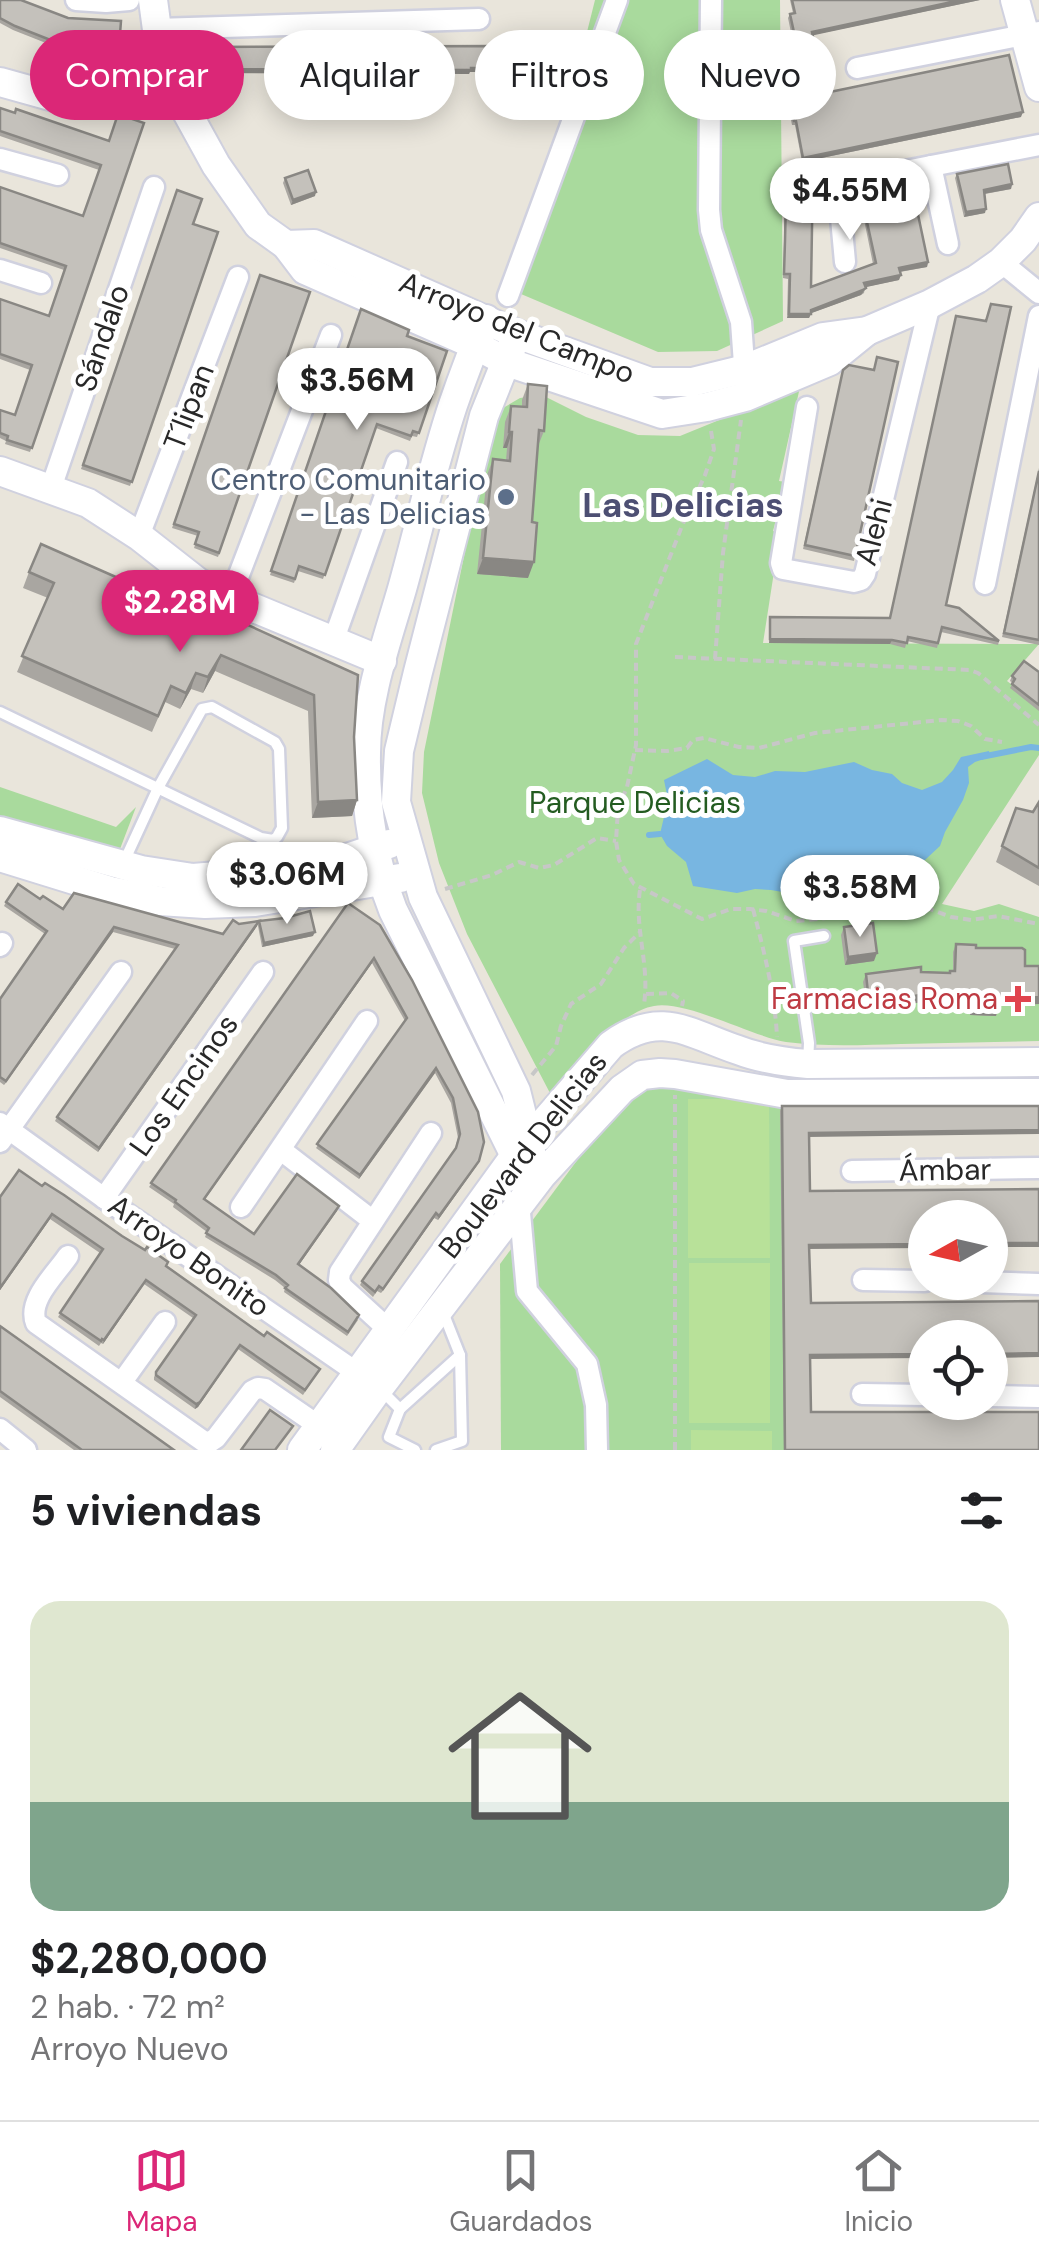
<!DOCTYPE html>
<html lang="es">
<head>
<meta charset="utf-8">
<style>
	:root { --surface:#fff; --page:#f2f2f2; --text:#202124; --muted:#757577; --line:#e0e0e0; --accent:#db2777 }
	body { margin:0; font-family:"DM Sans",sans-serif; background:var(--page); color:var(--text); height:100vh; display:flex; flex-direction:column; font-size:38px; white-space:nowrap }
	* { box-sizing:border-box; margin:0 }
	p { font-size:32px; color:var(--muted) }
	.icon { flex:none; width:55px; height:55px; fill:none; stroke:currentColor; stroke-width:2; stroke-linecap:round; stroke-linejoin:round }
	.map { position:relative; height:1450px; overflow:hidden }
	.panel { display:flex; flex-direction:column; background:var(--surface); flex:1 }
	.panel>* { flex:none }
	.banner { position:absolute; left:30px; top:30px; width:980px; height:90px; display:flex; gap:20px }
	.needle { width:65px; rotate:262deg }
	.tools { position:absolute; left:908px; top:1200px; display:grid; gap:20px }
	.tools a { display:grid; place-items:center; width:100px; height:100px; border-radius:50%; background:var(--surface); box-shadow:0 5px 25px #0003; font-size:50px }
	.price { position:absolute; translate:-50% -85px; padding:0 22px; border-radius:35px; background:#fff; color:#222; font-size:32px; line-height:65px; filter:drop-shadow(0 2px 5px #0008) }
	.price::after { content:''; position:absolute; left:50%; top:60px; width:30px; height:22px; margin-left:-15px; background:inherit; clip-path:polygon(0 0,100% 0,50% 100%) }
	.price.current { background:var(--accent); color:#fff }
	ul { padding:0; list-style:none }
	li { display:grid; align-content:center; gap:20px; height:530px; padding:0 30px }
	li span { display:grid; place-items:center; height:310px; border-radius:30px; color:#555 }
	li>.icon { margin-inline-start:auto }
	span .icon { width:180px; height:180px; fill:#fffc; stroke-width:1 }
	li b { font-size:42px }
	h2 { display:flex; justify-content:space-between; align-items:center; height:120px; padding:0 30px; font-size:42px }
	.chip { padding:0 35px; border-radius:45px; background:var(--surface); box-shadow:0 5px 25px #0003; font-size:35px; line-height:90px }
	.chip.current { background:var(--accent); color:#fff }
	.dock { display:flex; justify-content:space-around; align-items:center; height:140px; border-top:2px solid var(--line); background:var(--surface); font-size:28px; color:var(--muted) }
	.dock a { display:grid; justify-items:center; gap:5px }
	.dock .current { color:var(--accent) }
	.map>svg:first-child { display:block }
</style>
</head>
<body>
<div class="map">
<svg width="1039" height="1450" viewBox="0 0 1039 1450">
	<rect width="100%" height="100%" fill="#e9e5db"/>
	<g fill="#a9da9d">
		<path d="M595,0H780L783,321L717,351L658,352L500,285L555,160Z"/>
		<path d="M800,387L779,481L786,482L773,531L780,533L763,643L1039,644L1007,681L1039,706V755L942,904L974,911L999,904L1039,917V1041C993,1042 947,1043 901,1044C863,1045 824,1047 786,1042C751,1036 686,1000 654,1006C618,1012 575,1069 551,1095L467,934L439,863L422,793L424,752L490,429L503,408L520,398L542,395L586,417L638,435L680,436Z"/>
		<path d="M0,787L116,827L136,807L120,849L0,819Z"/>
		<path d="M642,1073L787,1086L786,1450H501L500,1264Z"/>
	</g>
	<g fill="#b8e199">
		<path d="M688,1099H769L770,1258H688Z"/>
		<rect x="689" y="1263" width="81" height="160"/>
		<path d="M691,1430L772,1431V1450H691Z"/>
	</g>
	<path fill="#78b6e1" d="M989,751L990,757L975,762L968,767L969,783L963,800L945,832L940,846L898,885L874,894L855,897L842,905L829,906H804L788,893L771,890L755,889L737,893L693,886L686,862L667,846L660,834L668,800L664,780L707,759L733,775L755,777L775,771L805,772L854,762L872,770L892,774L902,783L922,790L942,782L953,770L961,757Z"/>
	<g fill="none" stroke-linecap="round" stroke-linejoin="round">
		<g stroke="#78b6e1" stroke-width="6">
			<path d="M981,757L1031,747L1039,748"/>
			<path d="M649,835L660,834"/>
		</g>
		<defs>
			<g id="lane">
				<path d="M0,712L261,838L273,840"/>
				<path d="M123,864L158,788L202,709L212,707L275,742L279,749L282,828L277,837L273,840"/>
				<path d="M808,1063L809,1043L794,941L824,936"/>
				<path d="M382,1391L400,1409L389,1437L415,1450"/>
				<path d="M400,1409L460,1355"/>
				<path d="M436,1450L462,1441L460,1355L443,1312"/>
			</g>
			<g id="street">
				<path d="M76,0L106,2L129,0"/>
				<path d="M711,0L709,210L711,230L741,322L745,378"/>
				<path d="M155,29L479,19"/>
				<path d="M857,68L1039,32"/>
				<path d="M0,159L58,175"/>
				<path d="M931,166L948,244"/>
				<path d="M845,262L839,196L840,187L849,182L1039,145"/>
				<path d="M1001,262L1039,293"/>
				<path d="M0,270L41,283"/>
				<path d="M508,296L617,0"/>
				<path d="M807,407L781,563L783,569L854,582L861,580L865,574L930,304"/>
				<path d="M51,488L154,187"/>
				<path d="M139,536L238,277"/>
				<path d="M985,584L1039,316"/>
				<path d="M230,598L331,335"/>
				<path d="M334,639L397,462"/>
				<path d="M0,946L2,943"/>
				<path d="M0,1123L104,1198L369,1381"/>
				<path d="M0,1142L121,972"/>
				<path d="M281,1150L373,1221"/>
				<path d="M852,1171L1039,1168"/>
				<path d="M104,1198L263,972"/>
				<path d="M519,1202L527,1291L587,1364L596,1405L597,1450"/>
				<path d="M241,1207L367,1021"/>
				<path d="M68,1256C56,1274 27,1300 36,1323L203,1441L210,1442L216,1438L252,1391L258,1388L265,1389L319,1426"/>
				<path d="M863,1280L925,1281"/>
				<path d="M980,1282L1039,1284"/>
				<path d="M389,1330L342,1287L339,1280L340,1272L431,1133"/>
				<path d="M122,1382L165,1322"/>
				<path d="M862,1394L925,1395"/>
				<path d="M990,1396L1039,1397"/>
				<path d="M0,1429L26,1450"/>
			</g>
			<g id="secondary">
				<path d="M153,0L162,67L216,165L258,225L286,245L305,270L475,345L507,362L662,414L707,407L745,397L830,361L867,331"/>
				<path d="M1015,0L1039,87"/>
				<path d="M0,82L54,97L72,95L162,67"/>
				<path d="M286,245L314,244L517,334L650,382H692L745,369L823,337L867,331L930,304L977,279L1001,262L1023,240L1039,217"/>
				<path d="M486,319C474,347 463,376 453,405C433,465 419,528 402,589C387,641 366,698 366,753C365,807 373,859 393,910L531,1188"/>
				<path d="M517,334L484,416L418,672L399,751L396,802L423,897L516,1091L531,1151"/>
				<path d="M0,471L88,503L139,536L199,583L230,598L382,661"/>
				<path d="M0,831L141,870L193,878L300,869L344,859L389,844"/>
				<path d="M0,857L110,891L160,901L205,904L255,902L400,878"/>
				<path d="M302,1450L514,1157L611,1045C660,1009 688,1033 738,1050C761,1059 783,1062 808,1064L1039,1062"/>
				<path d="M335,1450L379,1388L542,1175L622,1089L642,1075L660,1073L675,1074L787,1094L1039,1093"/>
			</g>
		</defs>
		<use href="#lane" stroke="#d0d1df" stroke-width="15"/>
		<use href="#street" stroke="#d0d1df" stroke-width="25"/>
		<use href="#secondary" stroke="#d0d1df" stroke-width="32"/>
		<g stroke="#c7c7c7" stroke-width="4" stroke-dasharray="8 5" stroke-linecap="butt">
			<path d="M711,431L714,449L705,475L682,526L636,644V745L627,787L618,809L616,841L619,860L634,884L702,919L731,909H750L766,911L796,921L927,908L951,917L971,920L998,916L1039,924"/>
			<path d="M675,657L970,670L978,673L1039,725"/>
			<path d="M715,659L723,553L741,420"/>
			<path d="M635,750L667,751L687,748L693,740L704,738L739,747L759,748L815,733L941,720L958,721L971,726L985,739L1002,742"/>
			<path d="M445,889L492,875L519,862L539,868L554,865L597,838L616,841"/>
			<path d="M640,890C634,928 650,965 644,1004"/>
			<path d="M753,909C764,951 775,994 777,1037"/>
			<path d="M646,994L671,993L683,1001L682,1006"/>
			<path d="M532,1075L556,1046L561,1026L571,1004L601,984L624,948L641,931"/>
			<path d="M675,1450V1095"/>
		</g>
		<use href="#lane" stroke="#fff" stroke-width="10"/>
		<use href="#street" stroke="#fff" stroke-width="20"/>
		<use href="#secondary" stroke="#fff" stroke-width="28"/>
	</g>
	<g fill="#a9a6a1">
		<path d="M0,0L119,47L118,51L56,47L13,30L0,23Z"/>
		<path d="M790,0H980L812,35L825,93L1021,117L802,162L795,125H792L788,105V79L789,75L797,73L792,51L794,47L788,18L790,14L793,13Z"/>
		<path d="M0,108L109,141L144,123L30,452L5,444L6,441L0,438V410L15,415L30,370L0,359V299L49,316L64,270L0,248V187L83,216L99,170L0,136Z"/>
		<path d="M793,169L811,287L873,264L859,195L860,190L928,262L927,267L900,272L899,280L865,287L864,293L861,295L811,313L809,318H787L788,279L783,278L785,201L786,197L791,198Z"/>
		<path d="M957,174L1012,184L1011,189L985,194V213L964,217L955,178Z"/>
		<path d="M285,178L315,196L291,205L283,183Z"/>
		<path d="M177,190L193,224L218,232L130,486L81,469Z"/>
		<path d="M260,275L310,292L218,557L194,548L198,536L172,528Z"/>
		<path d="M361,309L407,336L447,351L417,437L412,436L410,441L376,428L323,579L298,571L294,583L270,575Z"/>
		<path d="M842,374L855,556L854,561L803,549Z"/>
		<path d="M528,384L544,431L538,446L528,578L477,574L487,475L493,459L506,461L507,448H503L505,422L511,406L522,407V400Z"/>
		<path d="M1039,468V645L1002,637Z"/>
		<path d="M29,572L202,615L358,675L354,737L357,800L352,816L312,818L308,711L215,671L203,693L191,689L180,709L165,702L152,732L17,672L48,598L23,588Z"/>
		<path d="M946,605L999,641L998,645L941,632L937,648L907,641L905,648L890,644L769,643V621L770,617L890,618Z"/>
		<path d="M1039,672V711L1010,688L1013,683L1010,681L1012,676Z"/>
		<path d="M1039,802V886L996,862L1016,808L1033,812Z"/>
		<path d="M40,899L63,909L223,934L239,924L257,926L98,1152L55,1121L57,1117L175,949L113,932L4,1085L0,1082V999L45,934L4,906L6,902Z"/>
		<path d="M348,903L412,980L477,1165L438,1220L434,1218L381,1293L377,1291L373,1297L360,1285L362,1281L455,1149L458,1138L451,1103L435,1073L359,1179L316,1148L405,1021L372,963L205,1199L254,1234L339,1206L299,1265L358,1320L347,1336L284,1292L285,1288L275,1280L205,1237L207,1232L173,1207L174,1204L149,1187Z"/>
		<path d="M259,921L313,936L262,947L258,926Z"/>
		<path d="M844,927L874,961L845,965L841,935Z"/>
		<path d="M956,944L976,948L1025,966H1039V1004L998,1006L996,1016L970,1015V1001H948V999L867,1009L863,982L866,974L950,973L953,971V952Z"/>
		<path d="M782,1106L809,1137L811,1412L1039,1450H784L780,1111Z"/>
		<path d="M42,1186L166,1266L264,1336L320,1369L303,1395L238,1349L198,1407L195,1409L154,1380V1377L193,1318L144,1284L103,1344L101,1343L99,1346L58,1317L100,1253L50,1219L0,1290V1197Z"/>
		<path d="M0,1326L174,1450H74L0,1397Z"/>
	</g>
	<g fill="#898783">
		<path d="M961,0H980L810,36L812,32Z"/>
		<path d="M58,43L119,47L118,51L56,47Z"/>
		<path d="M498,68L496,72H470L469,74L194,73L195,69Z"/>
		<path d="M1023,112L1021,117L802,162L803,158Z"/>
		<path d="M1012,184L1011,189L983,194L984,190Z"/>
		<path d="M316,192L315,196L291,205L293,200Z"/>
		<path d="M986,209L985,213L964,217L966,212Z"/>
		<path d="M928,262L927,267L898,272L899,268Z"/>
		<path d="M901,275L899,280L862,288L864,283Z"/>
		<path d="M866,288L861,295L809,314L811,310Z"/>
		<path d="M789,314H811L809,318H787Z"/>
		<path d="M509,432H512L507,448H503Z"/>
		<path d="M483,558L534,562L528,578L477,574Z"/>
		<path d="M770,639L892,640L890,644L769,643Z"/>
		<path d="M221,655L215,671L203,693L208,677Z"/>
		<path d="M196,673L191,689L180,709L186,693Z"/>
		<path d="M357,800L352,816L312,818L318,802Z"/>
		<path d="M259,921L257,926L98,1152L99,1148Z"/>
		<path d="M114,927L113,932L4,1085L6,1081Z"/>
		<path d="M315,932L313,936L262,947L264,943Z"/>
		<path d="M877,953L874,961L845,965L848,957Z"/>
		<path d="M374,958L372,963L202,1203L204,1199Z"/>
		<path d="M951,991L948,999L867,1009L869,1002Z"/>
		<path d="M951,994H973L970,1001H948Z"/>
		<path d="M1039,997V1004L996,1006L998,998Z"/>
		<path d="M973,1008H998L996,1016L970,1015Z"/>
		<path d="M436,1068L435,1073L359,1179L360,1175Z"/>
		<path d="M1039,1130V1134L808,1137L809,1133Z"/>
		<path d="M479,1161L477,1165L438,1220L439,1216Z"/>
		<path d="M339,1206L337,1211L296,1269L298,1264Z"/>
		<path d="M436,1213L434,1218L381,1293L383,1289Z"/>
		<path d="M52,1214L50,1219L0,1290V1288Z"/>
		<rect x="990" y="1243" width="49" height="4"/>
		<path d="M925,1244V1248L808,1249L809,1245Z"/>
		<path d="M146,1280L144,1284L103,1344L104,1340Z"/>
		<path d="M240,1345L198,1407L195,1409L196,1404Z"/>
		<path d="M1039,1353V1357L990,1358V1354Z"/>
		<path d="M925,1354V1358L808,1359L810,1355Z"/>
	</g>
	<g fill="#c4c1bb" stroke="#898783" stroke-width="2.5">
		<path d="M0,0H21L68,18L121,21L119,47L58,43L15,26L0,18Z"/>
		<path d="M792,0H961L812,32L825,93L1009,55L1023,112L803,158L796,121H794L789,101V75L800,73L793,47L797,46L790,14L795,13Z"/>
		<path d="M498,46V68H471V70L195,69V47Z"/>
		<path d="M0,108L15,113L16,109L109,141L118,114L144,123L32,448L7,440L8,436L0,433V410L15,415L32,365L0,354V299L49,316L66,266L0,243V187L83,216L101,165L0,131Z"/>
		<path d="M1008,164L1012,184L984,190L986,209L966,212L957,174Z"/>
		<path d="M793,169H813L811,287L876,263L860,190L880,186L884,192L912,186L928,262L899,268L901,275L864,283L866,288L863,290L811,310V314H789L790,274H784L785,241L786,197L792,199Z"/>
		<path d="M308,170L316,192L293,200L285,178Z"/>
		<path d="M177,190L202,199L193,224L218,232L132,482L83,465Z"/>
		<path d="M260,275L310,292L219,553L195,544L199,532L174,524Z"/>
		<path d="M991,304L1011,307L946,605L959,608L999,641L942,627L938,643L908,637L907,643L892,640L770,639V617L890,618L956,316L986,321Z"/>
		<path d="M361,309L409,330L407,336L447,351L419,433L413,431L411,436L377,424L325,575L299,566L295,579L271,571Z"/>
		<path d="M877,357L898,362L855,556L805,545L843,370L849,365L874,370Z"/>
		<path d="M528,384L547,386L544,431L539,430L532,522L537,523L534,562L483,558L493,459L510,461L512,432H509L511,406L527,407Z"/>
		<path d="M1039,471V640L1004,633Z"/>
		<path d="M41,544L202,615L206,606L358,675L354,737L357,800L318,802L314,695L221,655L208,677L196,673L186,693L171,686L158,716L22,656L54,583L29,572Z"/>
		<path d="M1024,661L1039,672V705L1012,684L1015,679L1012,676Z"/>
		<path d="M1039,802V868L1002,846L1016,808L1033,812Z"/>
		<path d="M18,884L40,899L43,896L63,909L74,893L223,934L233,920L239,924L259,921L99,1148L57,1117L178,945L114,927L6,1081L0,1077V999L47,931L6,902Z"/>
		<path d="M348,903L380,925L412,980L478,1112L484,1142L479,1161L439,1216L436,1213L383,1289L379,1286L375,1292L362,1281L456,1148L460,1134L453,1098L436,1068L360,1175L317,1144L407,1018L374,958L204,1199L254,1234L297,1174L339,1206L298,1264L331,1288L359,1315L348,1332L285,1288L288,1285L276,1275L206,1233L209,1228L175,1202L176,1200L151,1183Z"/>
		<path d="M310,911L315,932L264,943L259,921L285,918Z"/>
		<path d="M873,923L877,953L848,957L844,927Z"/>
		<path d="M956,944L976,945V948H1022L1025,950V966H1039V997L998,998V1008H973V994H951V991L869,1002L866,974L921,967V972L950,973V971H955Z"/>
		<path d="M782,1106H1039V1130L809,1133L810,1191L1039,1189V1243H990V1218H925V1244L809,1245L811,1303L1039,1301V1353L990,1354V1338H925V1354L810,1355L811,1412H1039V1450H785Z"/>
		<path d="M19,1170L42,1186L45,1183L64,1195L122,1236L145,1250L147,1247L168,1262L166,1266L264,1336L267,1332L320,1369L305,1390L240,1345L200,1402L196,1404L156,1375V1372L196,1315L146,1280L104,1340L102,1339L101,1341L60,1313L103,1249L52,1214L0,1288V1197Z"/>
		<path d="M0,1326L174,1450H82L0,1391Z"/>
		<path d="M270,1410L293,1426L275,1450H241Z"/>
	</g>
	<circle fill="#5c6f8a" stroke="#fff" stroke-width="4" cx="506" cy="497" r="10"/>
	<path fill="#e0444e" stroke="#fff" stroke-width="4" d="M1013 984h10v10h10v10h-10v10h-10v-10h-10v-10h10z"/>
	<g text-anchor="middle" stroke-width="10" stroke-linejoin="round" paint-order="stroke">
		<g font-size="30" fill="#282828" stroke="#fff">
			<text transform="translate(517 328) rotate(22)" y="10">Arroyo del Campo</text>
			<text transform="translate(102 338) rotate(-71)" y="10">Sándalo</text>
			<text transform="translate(189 407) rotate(-69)" y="10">T´lipan</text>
			<text transform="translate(874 532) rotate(-75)" y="10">Alehi</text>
			<text transform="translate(184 1085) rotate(-55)" y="10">Los Encinos</text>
			<text transform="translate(523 1155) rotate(-52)" y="10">Boulevard Delicias</text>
			<text transform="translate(945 1170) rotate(-1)" y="10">Ámbar</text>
			<text transform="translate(189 1256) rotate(35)" y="10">Arroyo Bonito</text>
		</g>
		<g font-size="30" fill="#4e5e75" stroke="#fff" text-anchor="end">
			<text x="486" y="490">Centro Comunitario<tspan x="486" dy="34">- Las Delicias</tspan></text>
		</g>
		<g font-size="30" fill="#245c21" stroke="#fff">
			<text x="635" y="813">Parque Delicias</text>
		</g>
		<g font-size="30" fill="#be3a42" stroke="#fff" text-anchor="end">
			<text x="998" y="1009">Farmacias Roma</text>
		</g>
		<g font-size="35" font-weight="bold" fill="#4d4f73" stroke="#fff">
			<text x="683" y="517">Las Delicias</text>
		</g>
	</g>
</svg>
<div class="tools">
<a><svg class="needle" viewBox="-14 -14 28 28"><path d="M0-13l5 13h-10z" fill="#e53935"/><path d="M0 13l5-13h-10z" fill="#757577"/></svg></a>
<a><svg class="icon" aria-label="locate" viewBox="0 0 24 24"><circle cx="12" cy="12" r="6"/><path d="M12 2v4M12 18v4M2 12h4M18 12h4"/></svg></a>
</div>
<b class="price" style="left:850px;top:243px">$4.55M</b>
<b class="price" style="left:357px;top:433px">$3.56M</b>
<b class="price current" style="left:180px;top:655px">$2.28M</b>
<b class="price" style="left:287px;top:927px">$3.06M</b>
<b class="price" style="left:860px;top:940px">$3.58M</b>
<div class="banner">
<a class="chip current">Comprar</a>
<a class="chip">Alquilar</a>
<a class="chip">Filtros</a>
<a class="chip">Nuevo</a>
</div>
</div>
<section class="panel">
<h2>5 viviendas<svg class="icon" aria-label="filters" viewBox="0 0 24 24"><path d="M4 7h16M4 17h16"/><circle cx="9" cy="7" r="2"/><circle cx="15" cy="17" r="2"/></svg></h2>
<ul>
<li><span style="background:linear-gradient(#dfe7d0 65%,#7fa58c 0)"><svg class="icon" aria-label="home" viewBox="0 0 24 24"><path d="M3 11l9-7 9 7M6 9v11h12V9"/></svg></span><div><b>$2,280,000</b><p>2 hab. · 72 m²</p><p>Arroyo Nuevo</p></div></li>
</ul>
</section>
<nav class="dock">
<a class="current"><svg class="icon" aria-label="map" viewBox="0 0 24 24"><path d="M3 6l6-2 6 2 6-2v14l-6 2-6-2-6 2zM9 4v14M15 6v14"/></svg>Mapa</a>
<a><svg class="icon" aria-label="saved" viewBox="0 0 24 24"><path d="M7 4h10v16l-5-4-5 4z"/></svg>Guardados</a>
<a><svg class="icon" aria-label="home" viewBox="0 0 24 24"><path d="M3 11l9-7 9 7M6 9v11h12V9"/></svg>Inicio</a>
</nav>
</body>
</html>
